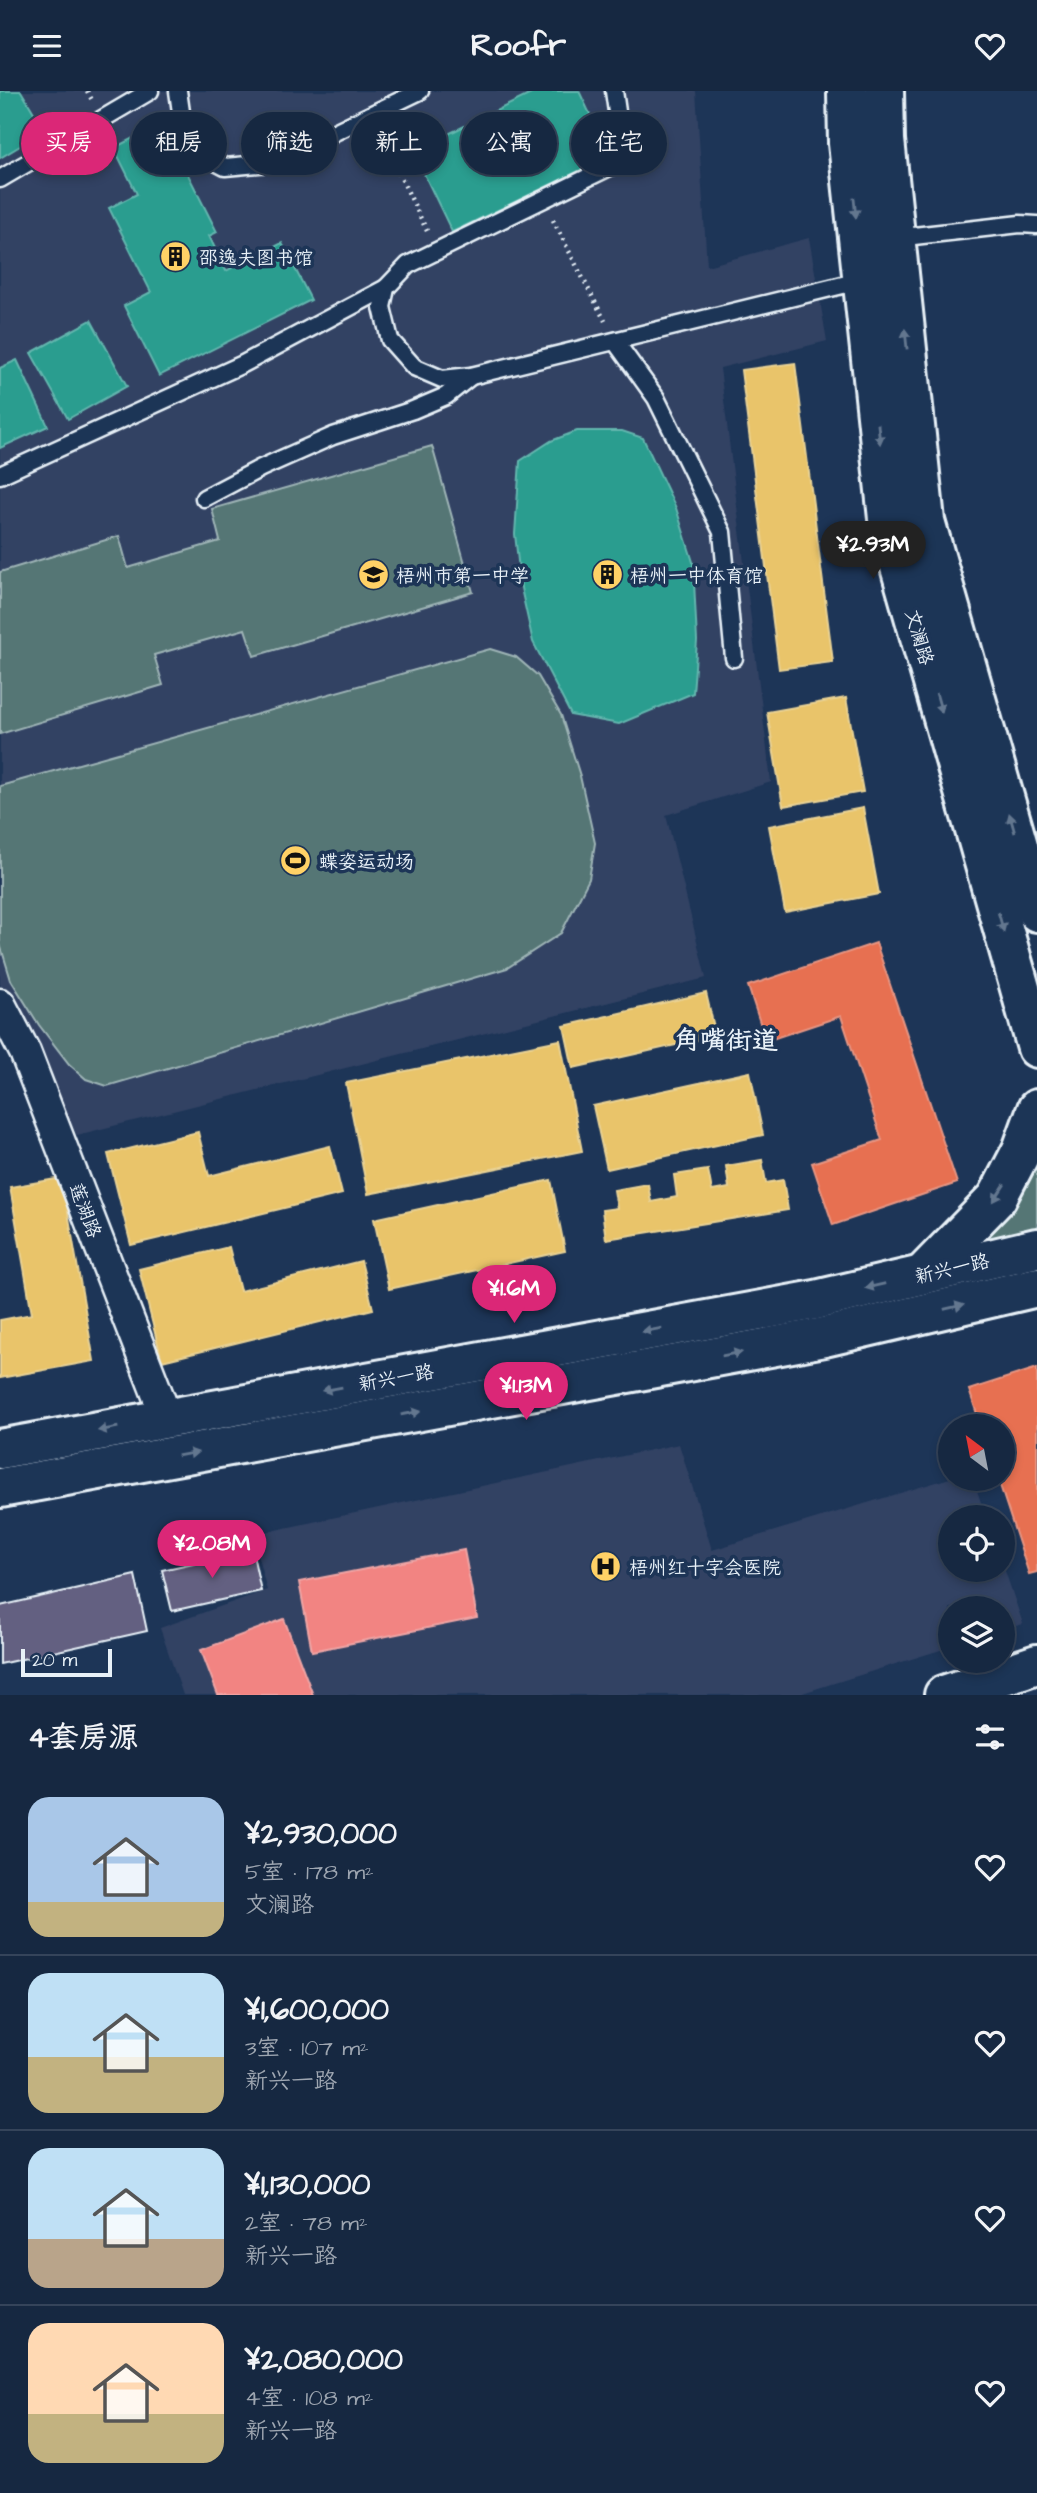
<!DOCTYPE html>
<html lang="zh">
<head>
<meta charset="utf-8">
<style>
	:root { --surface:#162841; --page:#1f3048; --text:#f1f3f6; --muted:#9ea6b1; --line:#35445a; --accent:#db2777 }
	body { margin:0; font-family:"Architects Daughter","LXGW WenKai TC",sans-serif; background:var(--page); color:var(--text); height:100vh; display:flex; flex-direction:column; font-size:26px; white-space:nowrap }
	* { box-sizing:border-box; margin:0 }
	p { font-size:23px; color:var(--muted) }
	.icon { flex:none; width:38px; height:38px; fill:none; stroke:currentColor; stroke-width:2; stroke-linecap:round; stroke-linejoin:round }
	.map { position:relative; height:1604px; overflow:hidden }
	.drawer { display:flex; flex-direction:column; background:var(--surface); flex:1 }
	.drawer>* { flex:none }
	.hud { position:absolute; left:21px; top:21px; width:996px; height:63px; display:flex; gap:14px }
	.needle { width:46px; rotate:328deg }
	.fabs { position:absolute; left:938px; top:1323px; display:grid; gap:14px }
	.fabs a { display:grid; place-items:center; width:77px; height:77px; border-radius:50%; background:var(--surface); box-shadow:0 4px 10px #0003,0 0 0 2px var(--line); font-size:35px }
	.scale { position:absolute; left:21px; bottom:18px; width:91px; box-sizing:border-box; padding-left:7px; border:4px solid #e8f1f8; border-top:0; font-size:19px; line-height:24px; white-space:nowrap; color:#e8f1f8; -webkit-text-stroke:5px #1d3557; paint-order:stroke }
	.price { position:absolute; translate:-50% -60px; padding:0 16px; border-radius:24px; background:var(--accent); color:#fff; font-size:23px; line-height:46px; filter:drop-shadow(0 2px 4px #0008) }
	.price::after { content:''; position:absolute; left:50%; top:42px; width:21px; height:16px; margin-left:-10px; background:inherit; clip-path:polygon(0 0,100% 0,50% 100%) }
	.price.active { background:#222; color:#fff }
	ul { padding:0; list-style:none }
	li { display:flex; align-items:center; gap:21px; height:175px; padding:0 28px }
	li+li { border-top:2px solid var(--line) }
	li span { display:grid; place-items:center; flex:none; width:196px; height:140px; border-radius:21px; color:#555 }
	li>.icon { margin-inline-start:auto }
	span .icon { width:84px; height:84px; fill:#fffc; stroke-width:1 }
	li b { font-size:30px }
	h2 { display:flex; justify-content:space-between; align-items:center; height:84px; padding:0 28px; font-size:30px }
	.tag { padding:0 24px; border-radius:32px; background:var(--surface); box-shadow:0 4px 10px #0003,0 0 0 2px var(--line); font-size:24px; line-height:63px }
	.tag.active { background:var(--accent); color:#fff }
	header { display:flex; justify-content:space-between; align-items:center; height:91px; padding:0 28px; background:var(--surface); font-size:32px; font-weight:700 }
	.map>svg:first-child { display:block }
</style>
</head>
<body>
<header><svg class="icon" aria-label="menu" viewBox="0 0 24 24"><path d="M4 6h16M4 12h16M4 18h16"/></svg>Roofr<svg class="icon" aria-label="heart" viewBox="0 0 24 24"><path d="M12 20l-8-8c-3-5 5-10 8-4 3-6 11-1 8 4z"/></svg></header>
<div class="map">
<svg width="1037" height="1604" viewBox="0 0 1037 1604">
	<rect width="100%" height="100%" fill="#1d3557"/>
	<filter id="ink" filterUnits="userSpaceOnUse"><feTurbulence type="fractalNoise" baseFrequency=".0143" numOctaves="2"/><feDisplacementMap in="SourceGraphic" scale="14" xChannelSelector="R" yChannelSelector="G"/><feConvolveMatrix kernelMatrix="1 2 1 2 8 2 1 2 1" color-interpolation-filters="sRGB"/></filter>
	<g filter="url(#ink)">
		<g fill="#324264">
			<path d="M0,0H696L707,175L809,147L827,250L720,277L771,691L666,724L706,887L77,1044L0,893Z"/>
			<path d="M679,1353L712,1459L950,1387L973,1388L986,1426H950V1479H1003V1474L1023,1533L1003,1539V1517H950V1556L796,1604H183L160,1537L267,1499L252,1444Z"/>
		</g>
		<g fill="#557675" stroke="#9eb4b6" stroke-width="2">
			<path d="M432,355L473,501L254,565L245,538L154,564L163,594L0,643V481L119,445L128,477L220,450L212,418Z"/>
			<path d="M490,558L516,566L538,585L561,624L580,685L595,752L589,788L561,842L507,877L107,995L86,988L69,973L39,934L11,889L0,853V695Z"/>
			<path d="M1037,1048V1145L976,1155Z"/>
		</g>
		<g fill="#e9c46a" stroke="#e9d295" stroke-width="2">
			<path d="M795,272L833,571L779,578L741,279Z"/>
			<path d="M846,607L863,701L783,715L767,621Z"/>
			<path d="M863,717L879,803L785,821L769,735Z"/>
			<path d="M706,902L716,945L573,977L564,935Z"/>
			<path d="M560,949L582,1060L368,1103L346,992Z"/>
			<path d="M750,981L763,1044L607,1078L593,1015Z"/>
			<path d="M198,1041L209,1085L330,1055L342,1103L131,1154L108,1063Z"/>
			<path d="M762,1069L766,1092L783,1089L788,1119L606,1148L602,1119L617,1117L614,1099L648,1093L651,1111L677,1106L674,1084L708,1079L712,1100L729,1097L726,1075Z"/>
			<path d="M62,1087L94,1270L0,1287V1229L32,1223L10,1096Z"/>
			<path d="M551,1089L565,1160L389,1198L374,1128Z"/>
			<path d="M229,1156L240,1200L361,1170L373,1218L162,1270L139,1178Z"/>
		</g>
		<g fill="#e76f51" stroke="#e79683" stroke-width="2">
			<path d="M876,852L957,1092L833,1134L812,1072L882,1049L841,925L766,950L748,895Z"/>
			<path d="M1037,1277V1481L1029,1483L998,1388H1003V1335H981L969,1299Z"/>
		</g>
		<g fill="#2a9d8f" stroke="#63b6ae" stroke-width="2">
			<path d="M0,0H21L45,40L0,67Z"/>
			<path d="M537,0H579L610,65L452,141L413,60Z"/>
			<path d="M162,32L217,141L209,145L226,180L282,152L311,209L159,285L124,215L151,201L109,117L137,103L114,57Z"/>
			<path d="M91,229L127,295L68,328L31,262Z"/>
			<path d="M17,269L48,335L0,357V277Z"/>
			<path d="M577,340H622L643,347L676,417L693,471L697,550L693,602L619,633L571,624L533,551L521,497L515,443L520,370L551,350Z"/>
		</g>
		<g fill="#f28482" stroke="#efa5a5" stroke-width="2">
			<path d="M464,1459L477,1527L312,1560L299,1491Z"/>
			<path d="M284,1528L313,1604H218L201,1559Z"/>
		</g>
		<g fill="#646181" stroke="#e8f1f8" stroke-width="2">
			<path d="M252,1459L261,1500L172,1520L162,1479Z"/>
			<path d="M135,1484L147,1540L0,1573V1515Z"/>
		</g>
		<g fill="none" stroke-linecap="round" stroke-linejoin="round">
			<defs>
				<g id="lane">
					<path d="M178,0L182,28L198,58L208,67L225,76L270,72L420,0"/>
					<path d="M614,0L624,69L408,174L386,197L382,216L390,249L414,276L442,288L471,285L863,189"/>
					<path d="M0,88L150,0"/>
					<path d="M896,147L1020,133L1037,134"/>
					<path d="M615,250L656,307L722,441L734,567"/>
					<path d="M0,384L243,273L386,197"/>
					<path d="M204,407L261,377L333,345L413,319L446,305L471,285"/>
				</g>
				<path id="street" d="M0,913L25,961L167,1328"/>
				<g id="secondary">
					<path d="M847,0L848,52L889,437L1037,957"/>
					<path d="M884,0L885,49L925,430L1037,821"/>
					<path d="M923,1183L997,1107L1022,1059L1037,1018"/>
					<path d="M0,1358L816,1209L1037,1157"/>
					<path d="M0,1397L824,1246L1037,1196"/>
				</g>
				<path id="primary" d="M944,1604L1037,1573"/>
			</defs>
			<use href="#lane" stroke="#e8f1f8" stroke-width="21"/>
			<use href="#street" stroke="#e8f1f8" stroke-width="35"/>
			<use href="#secondary" stroke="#e8f1f8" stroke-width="44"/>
			<use href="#primary" stroke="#e8f1f8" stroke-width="44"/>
			<g stroke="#e8f1f8" stroke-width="4.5" stroke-dasharray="2 5" stroke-linecap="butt">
				<path d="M87,0L92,9"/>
				<path d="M380,44L427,140"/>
				<path d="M553,129L605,230"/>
			</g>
			<use href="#lane" stroke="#1d3557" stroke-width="16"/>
			<use href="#street" stroke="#1d3557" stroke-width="30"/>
			<use href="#secondary" stroke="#1d3557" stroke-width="38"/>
			<use href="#primary" stroke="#1d3557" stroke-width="38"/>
		</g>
		<defs><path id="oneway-solid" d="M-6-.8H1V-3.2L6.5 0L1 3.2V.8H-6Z" transform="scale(1.75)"/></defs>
		<g fill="#64778f">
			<use href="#oneway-solid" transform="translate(855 117) rotate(84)"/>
			<use href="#oneway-solid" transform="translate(906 248) rotate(-96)"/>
			<use href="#oneway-solid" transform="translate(879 343) rotate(84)"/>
			<use href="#oneway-solid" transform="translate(939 612) rotate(74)"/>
			<use href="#oneway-solid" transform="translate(1012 732) rotate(-106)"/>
			<use href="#oneway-solid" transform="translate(1001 831) rotate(74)"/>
			<use href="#oneway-solid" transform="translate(999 1102) rotate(123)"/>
			<use href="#oneway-solid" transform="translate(875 1195) rotate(167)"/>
			<use href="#oneway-solid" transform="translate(954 1216) rotate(-13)"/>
			<use href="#oneway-solid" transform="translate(652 1239) rotate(170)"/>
			<use href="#oneway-solid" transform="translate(732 1263) rotate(-10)"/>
			<use href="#oneway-solid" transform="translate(332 1298) rotate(170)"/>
			<use href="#oneway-solid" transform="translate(411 1322) rotate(-10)"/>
			<use href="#oneway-solid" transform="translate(108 1338) rotate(170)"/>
			<use href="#oneway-solid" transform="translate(188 1363) rotate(-10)"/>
		</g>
	</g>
	<defs>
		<symbol id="building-disc" viewBox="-11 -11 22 22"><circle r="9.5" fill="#ffd166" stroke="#1d3557"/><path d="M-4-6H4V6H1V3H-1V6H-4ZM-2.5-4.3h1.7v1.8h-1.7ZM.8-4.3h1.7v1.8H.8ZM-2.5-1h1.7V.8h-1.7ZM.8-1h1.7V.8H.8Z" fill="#111"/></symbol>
		<symbol id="school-disc" viewBox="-11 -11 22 22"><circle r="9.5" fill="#ffd166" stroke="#1d3557"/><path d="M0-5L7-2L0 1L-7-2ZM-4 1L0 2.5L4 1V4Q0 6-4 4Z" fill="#111"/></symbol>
		<symbol id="stadium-disc" viewBox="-11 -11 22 22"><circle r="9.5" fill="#ffd166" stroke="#1d3557"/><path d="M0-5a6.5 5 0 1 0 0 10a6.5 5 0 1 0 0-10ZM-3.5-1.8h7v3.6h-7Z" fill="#111"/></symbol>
		<symbol id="hospital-disc" viewBox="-11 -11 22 22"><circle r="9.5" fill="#ffd166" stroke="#1d3557"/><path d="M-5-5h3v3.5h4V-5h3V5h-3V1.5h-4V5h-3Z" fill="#111"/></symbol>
	</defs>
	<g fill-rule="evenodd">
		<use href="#building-disc" x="158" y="148" width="35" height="35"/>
		<use href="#school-disc" x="356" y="466" width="35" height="35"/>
		<use href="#building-disc" x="590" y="466" width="35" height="35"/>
		<use href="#stadium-disc" x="278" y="752" width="35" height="35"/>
		<use href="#hospital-disc" x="588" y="1458" width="35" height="35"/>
	</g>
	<g text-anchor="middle" stroke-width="7" stroke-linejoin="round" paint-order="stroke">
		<g font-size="19" fill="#e8f1f8" stroke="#1d3557" text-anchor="start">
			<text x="199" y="173">邵逸夫图书馆</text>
			<text x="396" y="491">梧州市第一中学</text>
			<text x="630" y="491">梧州一中体育馆</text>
			<text x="319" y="777">蝶姿运动场</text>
			<text x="629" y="1483">梧州红十字会医院</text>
		</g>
		<g font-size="19" fill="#e8f1f8" stroke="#1d3557">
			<text transform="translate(920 546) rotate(74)" y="7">文澜路</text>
			<text transform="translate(86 1119) rotate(69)" y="7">莲湖路</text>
			<text transform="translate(952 1177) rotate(-13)" y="7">新兴一路</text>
			<text transform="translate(396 1286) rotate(-10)" y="7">新兴一路</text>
		</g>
		<g font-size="26" font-weight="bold" fill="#e8f1f8" stroke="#1d3557">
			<text x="726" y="958">角嘴街道</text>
		</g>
	</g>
</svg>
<div class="fabs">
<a><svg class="needle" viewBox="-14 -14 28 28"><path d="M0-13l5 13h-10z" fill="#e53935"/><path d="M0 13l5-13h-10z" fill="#9ea6b1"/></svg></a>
<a><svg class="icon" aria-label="locate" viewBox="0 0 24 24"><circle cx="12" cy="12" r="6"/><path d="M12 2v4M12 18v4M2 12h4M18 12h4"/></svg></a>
<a><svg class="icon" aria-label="layers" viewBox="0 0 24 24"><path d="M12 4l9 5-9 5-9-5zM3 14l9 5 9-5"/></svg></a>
</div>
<div class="scale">20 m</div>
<b class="price active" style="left:873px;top:490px">¥2.93M</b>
<b class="price" style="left:514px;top:1234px">¥1.6M</b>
<b class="price" style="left:526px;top:1331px">¥1.13M</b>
<b class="price" style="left:212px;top:1489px">¥2.08M</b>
<div class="hud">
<a class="tag active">买房</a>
<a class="tag">租房</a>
<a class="tag">筛选</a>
<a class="tag">新上</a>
<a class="tag">公寓</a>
<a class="tag">住宅</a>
</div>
</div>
<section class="drawer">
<h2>4套房源<svg class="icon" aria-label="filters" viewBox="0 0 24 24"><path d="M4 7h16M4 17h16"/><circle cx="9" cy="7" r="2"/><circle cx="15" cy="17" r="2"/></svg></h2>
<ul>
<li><span style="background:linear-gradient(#a9c7e8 75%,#c2b280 0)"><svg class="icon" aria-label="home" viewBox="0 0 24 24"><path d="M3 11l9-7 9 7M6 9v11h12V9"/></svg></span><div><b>¥2,930,000</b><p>5室 · 178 m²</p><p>文澜路</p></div><svg class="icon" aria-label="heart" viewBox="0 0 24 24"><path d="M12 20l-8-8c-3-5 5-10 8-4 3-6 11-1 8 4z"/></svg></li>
<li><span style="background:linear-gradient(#bfe0f5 60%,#c2b280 0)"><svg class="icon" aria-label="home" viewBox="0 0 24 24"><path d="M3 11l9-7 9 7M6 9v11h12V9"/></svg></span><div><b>¥1,600,000</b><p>3室 · 107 m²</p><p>新兴一路</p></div><svg class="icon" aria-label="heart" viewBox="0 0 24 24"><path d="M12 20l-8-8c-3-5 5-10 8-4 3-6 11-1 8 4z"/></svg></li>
<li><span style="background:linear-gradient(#bfe0f5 65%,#b9a48a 0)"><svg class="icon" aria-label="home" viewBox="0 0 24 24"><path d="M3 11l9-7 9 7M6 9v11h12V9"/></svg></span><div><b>¥1,130,000</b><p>2室 · 78 m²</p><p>新兴一路</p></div><svg class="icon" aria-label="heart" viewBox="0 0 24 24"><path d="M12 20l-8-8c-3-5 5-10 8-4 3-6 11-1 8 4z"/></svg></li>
<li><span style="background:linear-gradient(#ffd9b3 65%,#c2b280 0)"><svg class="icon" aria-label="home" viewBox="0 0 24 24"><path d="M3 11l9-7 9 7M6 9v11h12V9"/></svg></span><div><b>¥2,080,000</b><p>4室 · 108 m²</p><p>新兴一路</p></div><svg class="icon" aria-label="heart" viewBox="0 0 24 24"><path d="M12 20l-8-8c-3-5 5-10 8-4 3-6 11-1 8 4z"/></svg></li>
</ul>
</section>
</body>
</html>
